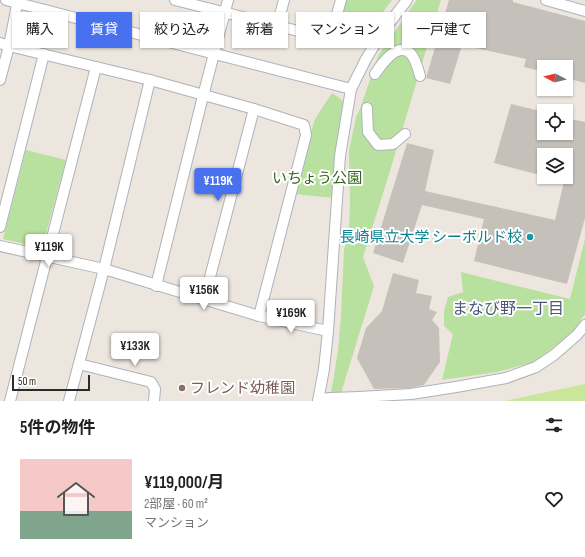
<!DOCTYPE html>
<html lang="ja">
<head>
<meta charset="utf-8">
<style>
	:root { --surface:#fff; --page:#f6f6f6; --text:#202124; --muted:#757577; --accent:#4871f0 }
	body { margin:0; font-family:"Sofia Sans Condensed","Noto Sans JP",sans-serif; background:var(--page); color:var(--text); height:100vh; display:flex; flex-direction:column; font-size:15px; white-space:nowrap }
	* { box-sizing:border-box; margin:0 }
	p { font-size:13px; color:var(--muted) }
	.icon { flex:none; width:22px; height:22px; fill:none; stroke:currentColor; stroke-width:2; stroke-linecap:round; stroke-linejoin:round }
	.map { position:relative; height:401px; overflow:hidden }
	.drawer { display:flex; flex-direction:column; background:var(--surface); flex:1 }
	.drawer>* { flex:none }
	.guide { position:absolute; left:12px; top:12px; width:561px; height:36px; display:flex; gap:8px }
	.needle { width:26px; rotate:277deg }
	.controls { position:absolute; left:537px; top:60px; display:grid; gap:8px }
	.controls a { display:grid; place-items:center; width:36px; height:36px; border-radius:0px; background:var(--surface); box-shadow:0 1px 3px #0004; font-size:20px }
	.scale { position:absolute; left:12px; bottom:10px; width:78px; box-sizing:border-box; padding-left:4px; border:2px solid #2b2b2b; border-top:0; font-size:11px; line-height:14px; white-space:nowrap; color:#2b2b2b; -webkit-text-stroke:3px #fff; paint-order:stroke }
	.price { position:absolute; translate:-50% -34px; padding:0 9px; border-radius:4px; background:#fff; color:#222; font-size:13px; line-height:26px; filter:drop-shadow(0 1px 2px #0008) }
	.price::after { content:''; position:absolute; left:50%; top:24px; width:12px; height:9px; margin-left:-6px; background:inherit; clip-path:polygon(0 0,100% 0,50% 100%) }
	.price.on { background:var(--accent); color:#fff }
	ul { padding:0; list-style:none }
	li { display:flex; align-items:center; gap:12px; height:100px; padding:0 20px }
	li span { display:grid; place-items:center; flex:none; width:112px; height:80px; border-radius:0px; color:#555 }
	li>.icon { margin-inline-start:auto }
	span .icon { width:48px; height:48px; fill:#fffc; stroke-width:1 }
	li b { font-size:17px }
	h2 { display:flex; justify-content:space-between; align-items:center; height:48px; padding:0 20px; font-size:17px }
	.tag { padding:0 14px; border-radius:0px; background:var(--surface); box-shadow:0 1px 3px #0004; font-size:14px; line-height:36px }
	.tag.on { background:var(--accent); color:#fff }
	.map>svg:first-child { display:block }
</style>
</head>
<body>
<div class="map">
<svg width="585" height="401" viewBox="0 0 585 401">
	<rect width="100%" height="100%" fill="#ece6df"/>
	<g fill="#b8e09e">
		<path d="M345,0H392L371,28L343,14Z"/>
		<path d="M417,0H441L390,171L363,257L374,286L341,393H331L338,351L341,316L344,250L349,232L350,201L349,151L356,117L360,109L378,56L411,8Z"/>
		<path d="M332,93L341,99L346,106L334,198L303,195L294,193L296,182L315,119Z"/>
		<path d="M26,150L66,160L42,248L3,239Z"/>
		<path d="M585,239V314L572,333L534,362L497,372L442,380L453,334L444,326V311L448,297L463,292L461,272L570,299Z"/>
	</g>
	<path fill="#cae69b" d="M585,384V401H505Z"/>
	<g fill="#c5c0ba">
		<path d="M449,0H513V2L585,21V83L566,78V67H544V72L524,67L526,59L462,45L450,84L426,78Z"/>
		<path d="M511,104L544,112V133H566V118L585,122V218L567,284L474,261L484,219L422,205L403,263L373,253L407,143L434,150L425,191L555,220L565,177H566L568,164L566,162V155H544V176L494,163Z"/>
		<path d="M393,273L419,280L416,293L432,296L429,309L437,312L432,320L439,328L440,362L424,385L410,388L374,389L357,358L366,328L382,311Z"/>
	</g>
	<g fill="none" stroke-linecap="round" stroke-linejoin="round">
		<defs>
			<g id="minor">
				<path d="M6,0L351,89"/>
				<path d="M175,0L330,39L341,0"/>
				<path d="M546,0L585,11"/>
				<path d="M277,26L284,0"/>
				<path d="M0,43L9,46L150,80L254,109L304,125L306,135L259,316"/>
				<path d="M375,74C381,65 398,40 411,54C416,60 418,69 420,76"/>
				<path d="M0,80L9,46L18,0"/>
				<path d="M367,108L368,132L378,145L393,144L405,134"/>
				<path d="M0,227L44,54"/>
				<path d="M0,246L104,269L259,316L328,331"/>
				<path d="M156,286L203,96L228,0"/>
				<path d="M204,300L254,109"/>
				<path d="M79,364L151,382L155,389L154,401"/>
				<path d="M319,399L331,398L359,397L411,394L456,387L506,378L536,367L554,355L577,335L585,325"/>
				<path d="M10,401L96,67"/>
				<path d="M69,401L104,269L150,80"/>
				<path d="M318,401L324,369L328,331L340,156L351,89L366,59L381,34L407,0"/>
			</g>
		</defs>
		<use href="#minor" stroke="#afb2bb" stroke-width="12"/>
		<use href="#minor" stroke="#fff" stroke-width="10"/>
	</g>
	<circle fill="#0f9aa8" stroke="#fff" stroke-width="1.5" cx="530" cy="237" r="4"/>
	<circle fill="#8d6e63" stroke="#fff" stroke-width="1.5" cx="182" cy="388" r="4"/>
	<g text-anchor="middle" stroke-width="4" stroke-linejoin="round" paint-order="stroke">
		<g font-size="15" fill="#31651f" stroke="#fff">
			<text x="317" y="183">いちょう公園</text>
		</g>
		<g font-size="15" fill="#0d838f" stroke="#fff" text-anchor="end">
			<text x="522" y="242">長崎県立大学 シーボルド校</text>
		</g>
		<g font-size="15" fill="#785e54" stroke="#fff" text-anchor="start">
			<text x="190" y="393">フレンド幼稚園</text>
		</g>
		<g font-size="16" fill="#4e587a" stroke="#fff">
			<text x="508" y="314">まなび野一丁目</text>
		</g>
	</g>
</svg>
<div class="controls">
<a><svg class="needle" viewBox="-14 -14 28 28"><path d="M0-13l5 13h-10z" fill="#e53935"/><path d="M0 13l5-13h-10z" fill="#757577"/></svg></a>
<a><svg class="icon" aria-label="locate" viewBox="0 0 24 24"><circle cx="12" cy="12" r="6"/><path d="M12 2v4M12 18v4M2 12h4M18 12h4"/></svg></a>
<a><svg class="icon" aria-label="layers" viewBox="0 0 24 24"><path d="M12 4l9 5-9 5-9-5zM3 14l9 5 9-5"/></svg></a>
</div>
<div class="scale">50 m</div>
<b class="price on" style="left:218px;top:202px">¥119K</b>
<b class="price" style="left:49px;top:268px">¥119K</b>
<b class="price" style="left:204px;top:311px">¥156K</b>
<b class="price" style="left:291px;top:334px">¥169K</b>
<b class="price" style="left:135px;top:367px">¥133K</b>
<div class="guide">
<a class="tag">購入</a>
<a class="tag on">賃貸</a>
<a class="tag">絞り込み</a>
<a class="tag">新着</a>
<a class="tag">マンション</a>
<a class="tag">一戸建て</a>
</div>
</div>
<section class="drawer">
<h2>5件の物件<svg class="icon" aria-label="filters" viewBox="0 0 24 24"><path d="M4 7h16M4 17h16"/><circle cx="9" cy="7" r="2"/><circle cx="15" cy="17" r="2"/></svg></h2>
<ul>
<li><span style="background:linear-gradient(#f6c9c9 65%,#7fa58c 0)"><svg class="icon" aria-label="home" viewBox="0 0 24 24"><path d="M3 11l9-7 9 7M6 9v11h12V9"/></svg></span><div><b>¥119,000/月</b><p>2部屋 · 60 m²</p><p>マンション</p></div><svg class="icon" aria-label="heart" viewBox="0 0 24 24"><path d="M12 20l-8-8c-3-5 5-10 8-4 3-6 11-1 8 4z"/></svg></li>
</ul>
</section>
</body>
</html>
